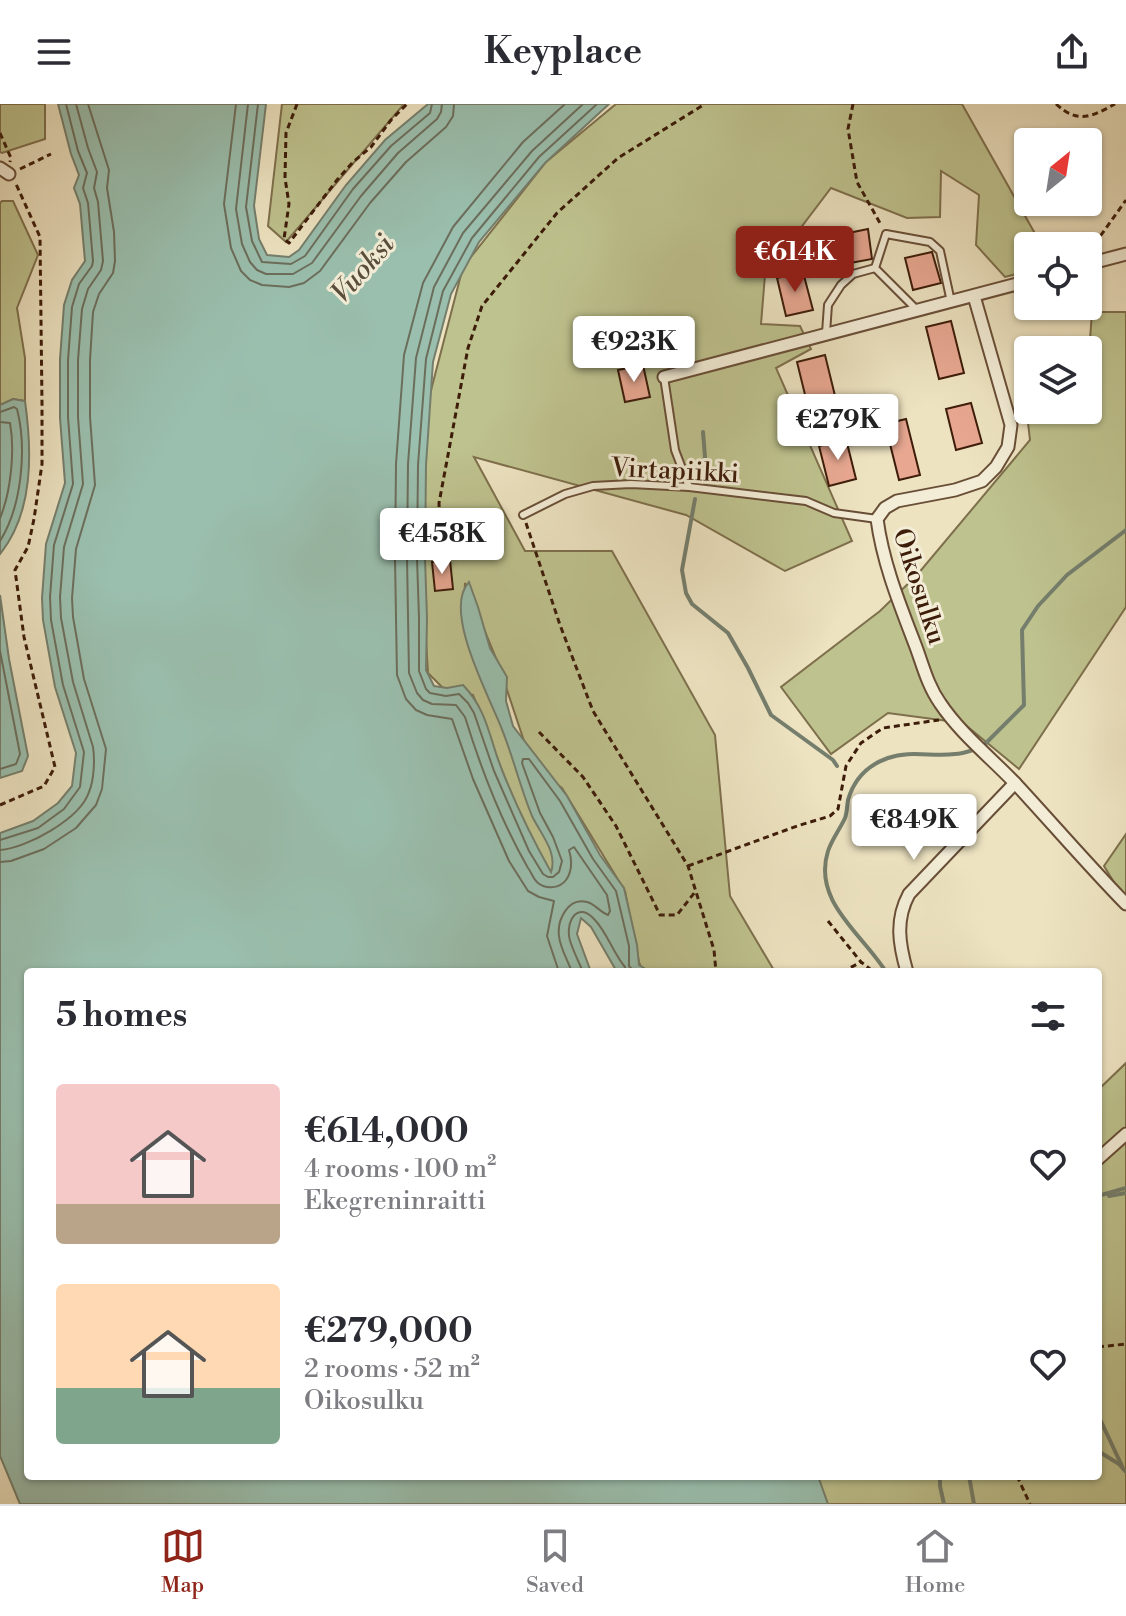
<!DOCTYPE html>
<html lang="en">
<head>
<meta charset="utf-8">
<style>
	:root { --surface:#fff; --page:#f7f7f7; --text:#2b2b33; --muted:#7c7c81; --line:#e1e1e2; --accent:#8f2418 }
	body { margin:0; font-family:"Libre Bodoni",serif; background:var(--page); color:var(--text); height:100vh; display:flex; flex-direction:column; font-size:30px; white-space:nowrap }
	* { box-sizing:border-box; margin:0 }
	p { font-size:26px; color:var(--muted) }
	.icon { flex:none; width:44px; height:44px; fill:none; stroke:currentColor; stroke-width:2; stroke-linecap:round; stroke-linejoin:round }
	.map { position:relative; flex:1; overflow:hidden }
	.sheet { position:absolute; left:24px; top:864px; width:1078px; height:512px; display:flex; flex-direction:column; background:var(--surface); border-radius:8px; box-shadow:0 2px 6px #0004 }
	.sheet>* { flex:none }
	.needle { width:52px; rotate:30deg }
	.tools { position:absolute; left:1014px; top:24px; display:grid; gap:16px }
	.tools a { display:grid; place-items:center; width:88px; height:88px; border-radius:8px; background:var(--surface); box-shadow:0 2px 6px #0004; font-size:40px }
	.price { position:absolute; translate:-50% -68px; padding:0 18px; border-radius:8px; background:#fff; color:#222; font-size:26px; line-height:52px; filter:drop-shadow(0 2px 4px #0008) }
	.price::after { content:''; position:absolute; left:50%; top:48px; width:24px; height:18px; margin-left:-12px; background:inherit; clip-path:polygon(0 0,100% 0,50% 100%) }
	.price.current { background:var(--accent); color:#fff }
	ul { padding:0; list-style:none }
	li { display:flex; align-items:center; gap:24px; height:200px; padding:0 32px }
	li span { display:grid; place-items:center; flex:none; width:224px; height:160px; border-radius:8px; color:#555 }
	li>.icon { margin-inline-start:auto }
	span .icon { width:96px; height:96px; fill:#fffc; stroke-width:1 }
	li b { font-size:34px }
	h2 { display:flex; justify-content:space-between; align-items:center; height:96px; padding:0 32px; font-size:34px }
	header { display:flex; justify-content:space-between; align-items:center; height:104px; padding:0 32px; background:var(--surface); font-size:36px; font-weight:800 }
	.menu { display:flex; justify-content:space-around; align-items:center; height:112px; border-top:2px solid var(--line); background:var(--surface); font-size:22px; color:var(--muted) }
	.menu a { display:grid; justify-items:center; gap:4px }
	.menu .current { color:var(--accent) }
	.map>svg:first-child { display:block }
</style>
</head>
<body>
<header><svg class="icon" aria-label="menu" viewBox="0 0 24 24"><path d="M4 6h16M4 12h16M4 18h16"/></svg>Keyplace<svg class="icon" aria-label="share" viewBox="0 0 24 24"><path d="M12 15V3M7 8l5-5 5 5M5 13v7h14v-7"/></svg></header>
<div class="map">
<svg width="1126" height="1400" viewBox="0 0 1126 1400">
	<rect width="100%" height="100%" fill="#ede3c1"/>
	<filter id="stains"><feTurbulence type="fractalNoise" baseFrequency=".0025" numOctaves="4"/><feColorMatrix values="0 0 0 0 .2 0 0 0 0 .09 0 0 0 0 .02 0 0 0 .5 -.17"/></filter>
	<radialGradient id="worn" r=".72"><stop offset=".6" stop-color="#630" stop-opacity="0"/><stop offset="1" stop-color="#630" stop-opacity=".3"/></radialGradient>
	<g fill="#bec28e" stroke="#7e6f4c" stroke-width="2">
		<path d="M0,0H45V35L2,49L0,48Z"/>
		<path d="M282,0H404L286,138L268,122Z"/>
		<path d="M616,0H962L1042,142H1028V167L1005,173L976,141L979,91L941,67L940,113L907,114L831,84L765,171L761,220L800,222L811,245L776,264L852,437L785,467L686,411L474,353L525,447H612L715,631L730,792L775,868H643L639,858L625,787L562,684L547,673L528,649L498,559L465,479L464,501L565,774L558,783L529,737L473,591L445,586L428,569L422,470L423,362L429,294L463,163L546,58Z"/>
		<path d="M2,97H13L38,151L17,204L25,254V297L13,295L0,301V99Z"/>
		<path d="M1092,208H1126V503L1019,665L963,619L888,609L831,650L781,583L880,507L917,471L1030,336L1023,276L1028,275V306H1088V263Z"/>
		<path d="M1126,730V798L1104,762Z"/>
		<path d="M1126,959V1400H824L814,1372H1098V986Z"/>
	</g>
	<g fill="#9abfae" stroke="#757e6c" stroke-width="2">
		<path d="M58,0H266L254,102L259,135L267,151L289,153L299,146L346,81L385,36L428,0H609L545,59L479,138L451,190L433,258L426,361L425,454L427,514L426,566L434,582L447,584L463,581C488,607 489,634 502,666C516,701 533,736 551,768C558,748 540,729 532,712C520,683 513,652 501,623C489,592 442,506 469,478L478,503L490,544L507,573L506,597L513,622L567,692L600,751L624,784L637,841L639,861L649,867L617,868L591,823L581,814L577,830L591,868H28V1372H818L828,1400H20L0,1352V729L33,717L58,699L72,682L76,649L55,583L43,516L42,494L46,440L65,379L60,314V255L64,201L72,176L85,157L80,100L74,84L79,71L71,50Z"/>
		<path d="M13,295L25,297C32,347 34,408 0,450V301Z"/>
		<path d="M0,491L9,555L28,652L22,667L0,674Z"/>
	</g>
	<g fill="none" stroke-linecap="round" stroke-linejoin="round">
		<g stroke="#6c6e5c" stroke-width="2">
			<path d="M236,0L224,100L231,144L241,167L250,176L262,181L289,183L304,179L320,167L370,99L406,58L446,23L453,12L454,0"/>
			<path d="M248,0L236,105L242,140L250,158L257,166L266,170H293L312,159L361,92L398,49L437,15L441,8L442,0"/>
			<path d="M258,0L246,103L252,137L262,158L291,160L305,152L353,85L391,42L430,9L432,0"/>
			<path d="M597,0L539,53L472,134L443,187L426,255L418,361L417,454L419,514V567L426,585L430,589L446,592L459,590L468,599L474,609L494,667L529,747L543,770L548,773H553L559,768L562,757L553,733L540,709L522,659L523,655H529L560,697L593,755L616,787L629,842V862L634,868"/>
			<path d="M0,308L14,303L17,305C27,344 22,402 0,437"/>
			<path d="M0,318L10,319C15,346 11,388 0,414"/>
			<path d="M0,547L20,650L16,660L0,665"/>
			<path d="M0,736L38,724L64,705L80,683L84,648L63,581L51,516L50,493L54,441L73,380L68,313V256L72,203L79,180L92,162L93,157L88,99L83,84L87,69L78,47L66,0"/>
			<path d="M0,746C27,744 80,715 89,688C94,676 95,656 93,643L73,578L61,514L60,493L64,443L83,380L78,313V256L82,205L88,185L101,166L103,157L98,98L94,84L97,68L88,44L76,0"/>
			<path d="M0,758L11,757L44,745L76,724L96,701L102,685L106,645L84,575L73,513L72,494L76,445L95,381L90,313V256L93,208L99,190L113,169L115,157L114,128L107,84L109,66L88,0"/>
			<path d="M559,868L547,832L554,797L539,793L528,787L509,757L473,675L452,615L427,611L416,606L406,595L397,571L395,455L396,360L404,251L423,179L453,123L523,38L565,0"/>
			<path d="M572,868C568,857 560,844 559,832C557,816 568,793 587,798C595,800 600,808 608,811L610,807L607,791L574,743L569,746C572,756 573,766 566,776C560,784 547,786 538,779C533,775 532,769 528,764C501,717 481,665 465,613L456,601L432,600L423,596L417,589L409,569L407,454L408,360L416,254L434,183L463,129L532,47L583,0"/>
			<path d="M583,868C579,858 570,841 569,832C567,815 578,798 594,815C607,828 613,849 625,863L624,868"/>
		</g>
		<g stroke="#757e6c" stroke-width="4">
			<path d="M698,376L705,353L703,328"/>
			<path d="M695,395L682,466L686,489L692,500L728,529L748,564L771,611L833,656L837,662"/>
			<path d="M985,640L1024,601L1022,526L1038,502L1067,471L1126,426"/>
			<path d="M886,868C863,830 812,798 828,747C832,735 840,725 845,714C847,709 847,702 848,696C854,675 868,661 888,654C910,646 933,653 955,650C961,650 967,648 973,646"/>
			<path d="M1098,1092L1126,1084"/>
			<path d="M1109,1092L1126,1089"/>
			<path d="M1098,1311L1122,1362"/>
			<path d="M1098,1347L1119,1360L1126,1368"/>
			<path d="M940,1372V1382L944,1400"/>
			<path d="M969,1372L974,1400"/>
		</g>
	</g>
	<g fill="#e7a791" stroke="#3d1c09" stroke-width="2">
		<path d="M868,125L872,155L834,162L829,133Z"/>
		<path d="M932,148L941,179L913,186L905,154Z"/>
		<path d="M803,168L813,206L786,212L777,174Z"/>
		<path d="M951,217L964,269L939,275L926,223Z"/>
		<path d="M825,251L838,304L810,311L797,258Z"/>
		<path d="M643,261L650,293L625,298L618,266Z"/>
		<path d="M971,299L982,339L956,346L946,305Z"/>
		<path d="M906,315L920,371L899,376L885,320Z"/>
		<path d="M846,335L856,375L829,382L819,342Z"/>
		<path d="M450,456L453,485L435,487L432,458Z"/>
	</g>
	<g fill="none" stroke-linecap="round" stroke-linejoin="round">
		<defs>
			<g id="lane">
				<path d="M917,206L875,164L886,130L930,138L940,147L951,198"/>
				<path d="M826,229L828,201L841,181L853,170L875,164"/>
				<path d="M664,273L675,346L689,383"/>
				<path d="M523,411L565,390L593,382L631,380L689,383L806,397L834,409L877,415"/>
			</g>
			<g id="street">
				<path d="M0,64L9,70"/>
				<path d="M1088,160L1126,150"/>
				<path d="M974,192L1011,321L1008,343L996,363L982,377L955,386L897,397L885,404L877,415C883,460 900,501 916,543C923,562 928,582 940,599C960,629 990,653 1015,679C1052,719 1088,761 1126,800"/>
				<path d="M664,273L1028,177"/>
				<path d="M907,868C899,840 895,816 909,790L1015,679"/>
				<path d="M1098,1055L1126,1030"/>
			</g>
		</defs>
		<use href="#lane" stroke="#694e37" stroke-width="10"/>
		<use href="#street" stroke="#694e37" stroke-width="15"/>
		<g stroke="#3d1c09" stroke-width="3" stroke-dasharray="6 4" stroke-linecap="butt">
			<path d="M297,0L286,29L285,74L289,100L284,135L289,139L337,76L353,58L371,43L391,16L407,0"/>
			<path d="M853,0L848,25L857,78L881,121"/>
			<path d="M1056,0C1078,20 1091,13 1115,0"/>
			<path d="M0,29L11,54L10,58"/>
			<path d="M20,65L51,50"/>
			<path d="M1089,148L1126,96"/>
			<path d="M526,419L560,521L593,607L688,762L714,846L716,868"/>
			<path d="M440,433L439,399L468,244L482,202L557,109L618,54L705,0"/>
			<path d="M539,628L583,673L616,722L660,811H677L695,788"/>
			<path d="M0,701L44,682L55,663L24,533L15,466L28,443L34,415L42,360V300L40,133L16,80"/>
			<path d="M688,762L797,722L830,712L838,705L846,662L861,639L883,624L939,616"/>
			<path d="M828,817L861,858L874,868"/>
			<path d="M842,868L861,858"/>
			<path d="M1098,1243L1126,1240"/>
			<path d="M1017,1372L1030,1400"/>
		</g>
		<use href="#lane" stroke="#f3edd7" stroke-width="6"/>
		<use href="#street" stroke="#f3edd7" stroke-width="11"/>
	</g>
	<g text-anchor="middle" stroke-width="6" stroke-linejoin="round" paint-order="stroke">
		<g font-size="26" fill="#3d1c09" stroke="#f3edd7">
			<text transform="translate(675 366) rotate(3)" y="9">Virtapiikki</text>
			<text transform="translate(920 482) rotate(72)" y="9">Oikosulku</text>
		</g>
		<g font-size="28" font-style="italic" fill="#594d3b" stroke="#f3edd7">
			<text transform="translate(362 164) rotate(-49)" y="10">Vuoksi</text>
		</g>
	</g>
	<rect width="100%" height="100%" filter="url(#stains)"/>
	<rect width="100%" height="100%" fill="url(#worn)"/>
</svg>
<div class="tools">
<a><svg class="needle" viewBox="-14 -14 28 28"><path d="M0-13l5 13h-10z" fill="#e53935"/><path d="M0 13l5-13h-10z" fill="#7c7c81"/></svg></a>
<a><svg class="icon" aria-label="locate" viewBox="0 0 24 24"><circle cx="12" cy="12" r="6"/><path d="M12 2v4M12 18v4M2 12h4M18 12h4"/></svg></a>
<a><svg class="icon" aria-label="layers" viewBox="0 0 24 24"><path d="M12 4l9 5-9 5-9-5zM3 14l9 5 9-5"/></svg></a>
</div>
<b class="price current" style="left:795px;top:190px">€614K</b>
<b class="price" style="left:634px;top:280px">€923K</b>
<b class="price" style="left:838px;top:358px">€279K</b>
<b class="price" style="left:442px;top:472px">€458K</b>
<b class="price" style="left:914px;top:758px">€849K</b>
<section class="sheet">
<h2>5 homes<svg class="icon" aria-label="filters" viewBox="0 0 24 24"><path d="M4 7h16M4 17h16"/><circle cx="9" cy="7" r="2"/><circle cx="15" cy="17" r="2"/></svg></h2>
<ul>
<li><span style="background:linear-gradient(#f6c9c9 75%,#b9a48a 0)"><svg class="icon" aria-label="home" viewBox="0 0 24 24"><path d="M3 11l9-7 9 7M6 9v11h12V9"/></svg></span><div><b>€614,000</b><p>4 rooms · 100 m²</p><p>Ekegreninraitti</p></div><svg class="icon" aria-label="heart" viewBox="0 0 24 24"><path d="M12 20l-8-8c-3-5 5-10 8-4 3-6 11-1 8 4z"/></svg></li>
<li><span style="background:linear-gradient(#ffd9b3 65%,#7fa58c 0)"><svg class="icon" aria-label="home" viewBox="0 0 24 24"><path d="M3 11l9-7 9 7M6 9v11h12V9"/></svg></span><div><b>€279,000</b><p>2 rooms · 52 m²</p><p>Oikosulku</p></div><svg class="icon" aria-label="heart" viewBox="0 0 24 24"><path d="M12 20l-8-8c-3-5 5-10 8-4 3-6 11-1 8 4z"/></svg></li>
</ul>
</section>
</div>
<nav class="menu">
<a class="current"><svg class="icon" aria-label="map" viewBox="0 0 24 24"><path d="M3 6l6-2 6 2 6-2v14l-6 2-6-2-6 2zM9 4v14M15 6v14"/></svg>Map</a>
<a><svg class="icon" aria-label="saved" viewBox="0 0 24 24"><path d="M7 4h10v16l-5-4-5 4z"/></svg>Saved</a>
<a><svg class="icon" aria-label="home" viewBox="0 0 24 24"><path d="M3 11l9-7 9 7M6 9v11h12V9"/></svg>Home</a>
</nav>
</body>
</html>
